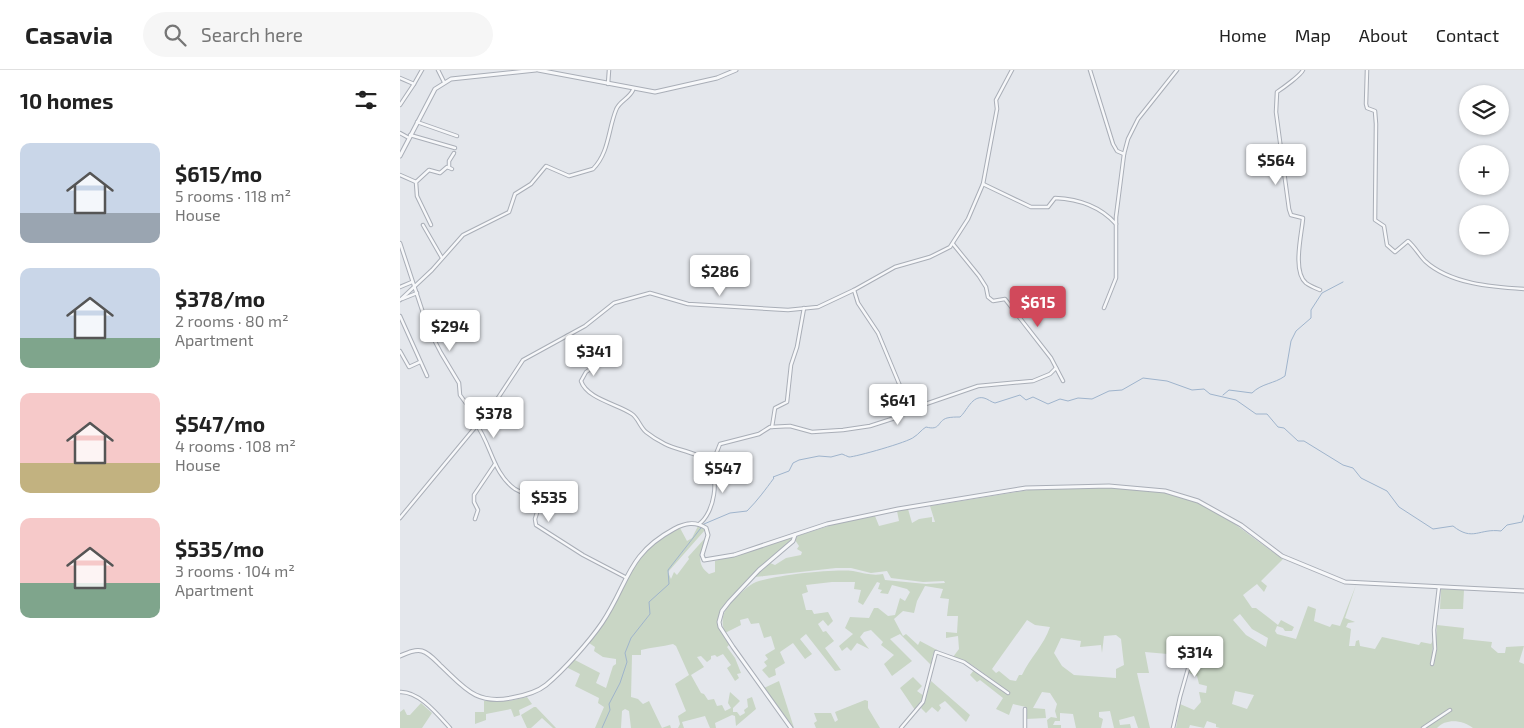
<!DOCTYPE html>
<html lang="en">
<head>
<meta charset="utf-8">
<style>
	:root { --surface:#fff; --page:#f6f6f6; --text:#222; --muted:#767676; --line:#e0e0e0; --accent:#d1495b }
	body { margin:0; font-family:"Exo 2",sans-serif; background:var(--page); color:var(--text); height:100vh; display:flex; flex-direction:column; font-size:19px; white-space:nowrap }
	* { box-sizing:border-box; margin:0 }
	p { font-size:16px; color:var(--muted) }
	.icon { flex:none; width:28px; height:28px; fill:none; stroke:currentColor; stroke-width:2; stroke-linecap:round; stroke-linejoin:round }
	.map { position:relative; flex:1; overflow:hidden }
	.details { display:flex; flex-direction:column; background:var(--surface); width:400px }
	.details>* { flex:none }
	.controls { position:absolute; left:1059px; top:15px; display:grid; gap:10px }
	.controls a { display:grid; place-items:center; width:50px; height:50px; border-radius:50%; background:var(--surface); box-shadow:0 1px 4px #0004; font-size:25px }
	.price { position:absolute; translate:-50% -42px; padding:0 11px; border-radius:5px; background:#fff; color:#222; font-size:16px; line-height:32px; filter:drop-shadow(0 1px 2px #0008) }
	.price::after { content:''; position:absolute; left:50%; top:30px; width:15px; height:11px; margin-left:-8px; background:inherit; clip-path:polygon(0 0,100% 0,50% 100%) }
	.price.active { background:var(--accent); color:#fff }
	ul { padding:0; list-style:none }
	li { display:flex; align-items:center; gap:15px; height:125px; padding:0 20px }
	li span { display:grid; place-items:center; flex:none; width:140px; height:100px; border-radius:10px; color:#555 }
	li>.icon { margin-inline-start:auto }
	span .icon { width:60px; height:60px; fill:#fffc; stroke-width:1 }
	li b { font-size:21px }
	h2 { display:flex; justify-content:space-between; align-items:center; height:60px; padding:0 20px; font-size:21px }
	header { display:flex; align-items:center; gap:30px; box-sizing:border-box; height:70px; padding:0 25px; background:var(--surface); border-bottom:1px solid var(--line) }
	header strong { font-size:24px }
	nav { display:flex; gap:28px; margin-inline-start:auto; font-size:18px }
	.search { width:350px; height:45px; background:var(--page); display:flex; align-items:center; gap:12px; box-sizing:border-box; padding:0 18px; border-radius:28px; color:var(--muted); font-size:19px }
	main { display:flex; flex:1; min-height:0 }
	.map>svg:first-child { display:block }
</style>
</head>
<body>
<header>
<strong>Casavia</strong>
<div class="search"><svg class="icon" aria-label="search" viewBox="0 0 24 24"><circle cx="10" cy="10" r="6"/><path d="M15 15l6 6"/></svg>Search here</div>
<nav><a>Home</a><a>Map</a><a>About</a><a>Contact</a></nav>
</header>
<main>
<section class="details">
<h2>10 homes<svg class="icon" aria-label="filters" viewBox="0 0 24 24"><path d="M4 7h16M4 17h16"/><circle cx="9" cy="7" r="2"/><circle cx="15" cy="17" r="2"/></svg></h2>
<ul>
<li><span style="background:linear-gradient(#c9d6e8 70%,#9aa5b1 0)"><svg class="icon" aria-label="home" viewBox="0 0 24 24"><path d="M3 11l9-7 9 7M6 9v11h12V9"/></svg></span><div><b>$615/mo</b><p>5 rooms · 118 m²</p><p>House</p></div></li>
<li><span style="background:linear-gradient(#c9d6e8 70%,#7fa58c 0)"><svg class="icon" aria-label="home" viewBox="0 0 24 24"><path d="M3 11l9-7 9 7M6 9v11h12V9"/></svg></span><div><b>$378/mo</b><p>2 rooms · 80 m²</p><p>Apartment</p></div></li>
<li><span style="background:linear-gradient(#f6c9c9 70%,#c2b280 0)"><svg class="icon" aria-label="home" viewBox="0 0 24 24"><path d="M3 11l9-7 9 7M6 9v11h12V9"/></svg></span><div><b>$547/mo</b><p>4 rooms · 108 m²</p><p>House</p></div></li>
<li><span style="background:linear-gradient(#f6c9c9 65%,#7fa58c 0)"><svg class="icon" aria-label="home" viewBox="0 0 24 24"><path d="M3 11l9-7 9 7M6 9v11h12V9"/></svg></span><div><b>$535/mo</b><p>3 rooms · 104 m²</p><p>Apartment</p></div></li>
</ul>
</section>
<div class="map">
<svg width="1124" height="658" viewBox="0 0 1124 658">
	<rect width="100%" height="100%" fill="#e4e7ec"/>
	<g fill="#c9d6c5" fill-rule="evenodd">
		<path d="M699,417C729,419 762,418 790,429C825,443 853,469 883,489L861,511L867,516L864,522L857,514L843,525L852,538H856L878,555L881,550L894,557L892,561H885L883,558L877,556L875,561L877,564L896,569L908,536L916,539L914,551L930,557L932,554L940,556L956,515L945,548L955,552L948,553L946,557L951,559L949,576H955L956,571L959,570L960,576L975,579L982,567L1019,575L1021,572L1031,574L1033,570L1032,596H1034L1037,555L1064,558L1063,569L1092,572L1091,577L1098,583H1105L1106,577L1124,576L1119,592L1124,594V658H1073C1063,650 1046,648 1037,658H820L816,657V654L807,651L804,658L790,655L789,658H776L780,634L794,640L801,632L799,622L806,623L807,616L799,614L797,606L789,603L796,574L795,573L790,586L745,582L749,603H737L750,658H738L734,646L719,650L720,655L730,654L731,658H714L710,641L699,642V647L703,649L701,658H676L673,644L660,643V651H655L653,655H661V658H648L647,650L651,647L657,648L655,641L657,634L650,623L642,622L633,638L645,639L646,648L626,649V637L613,634L609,645L596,639L603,628L580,610L577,612L570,605L574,600L601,620L609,622L572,595L553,587L559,579L558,566L546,568V562L557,563L558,546H547L549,529L540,528L543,519L525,516L517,531L514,543L503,541L494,549L503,566L506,564L518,575L520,571L537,580L533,584L531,595L500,564L490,569L512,591L492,606L484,594L494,585L481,575L483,572L471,560L464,562L460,567L469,579L457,573L451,581L447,577L442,581L439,576L453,564L445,558L450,547L469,548L474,538H478L488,546L495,545L500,528L505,531L510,522L507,519L492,515L488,524L480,523L482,520L478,519L480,513L477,512L463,535L458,532L461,520L454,519L455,512H432L406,515L408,522L402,524L406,540H412L414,544L428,542L433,551L428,556L423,550L418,554L423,562L426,561L434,571L425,578L441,600L435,601L406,564L400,569L412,584L405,589L393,573L380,582L385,593L375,599L376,605L369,608L362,600L367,596L364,592L368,589L365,585L375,579L371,566L364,568L359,553L351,554L348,548L340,550L341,555L325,563C320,550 323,541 332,531C339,525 348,515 356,512C378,505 431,499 453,501C464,503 472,506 483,504L485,510L526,514L545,513L544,511L523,512L491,508L487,501L471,503L451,498H436L355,507L370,493L375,495L386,488L401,485L402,482L397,479L399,476L395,470L397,466L435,454L475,446L479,456L499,451L497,441L508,439L512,453L519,449L532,447V452H535L530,436L635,419ZM840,544L852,559L868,568L866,577L846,565L833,550ZM627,550L635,555L650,557C644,575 630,588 622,605H619L616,611L610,610L599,601L596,603L592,599ZM716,565L721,569L724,595L716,599V608L674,605L662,596L654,583L661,568L681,571L680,577L701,575L702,583L704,566ZM835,621L854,625L847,639L832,634Z"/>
		<path d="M298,456L305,460L268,502L271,509L274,502L277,505L289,489L288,487L306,467C302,481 294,493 309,504L315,502V491L394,467L362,496L323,538L319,551L330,574L327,577L335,588L341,603L337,604L339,608L335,611L327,598L331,595L323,584L317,587L315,585L311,586V589L307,592L301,586L297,587L304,597L291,605L301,623L304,624L308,630L314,629L317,636L322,635L325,641L331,638L328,633L330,622L340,631L333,638V642H337L340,646L345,643L344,640L348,637L347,629L352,627L356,639L336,656L335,646L332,645L315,653L316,658H310L305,646L282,652L284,658H278L280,654L278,646L286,641L275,614L289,605L276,576L273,574C262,577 252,577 241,580V585H232L231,627L238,629L243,634L249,631L262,658L270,655L271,658H231L229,641L225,639L222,641L221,658H195L204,637L198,633L199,628L175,616L180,604L166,597L173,589L200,603L196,613L206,618L213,596L216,594V589L203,587L194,581L195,577L189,573C214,540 224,497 257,471C264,465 273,462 280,458L287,471L292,468Z"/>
		<path d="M1041,519L1064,520L1063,539H1040Z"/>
		<path d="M513,607L522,616L517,621L524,626L515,640L500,618Z"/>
		<path d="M379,611L394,658L364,618Z"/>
		<path d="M531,611L570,645L566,652L545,631L539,635L541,638L538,642L532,637L526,643L521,638Z"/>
		<path d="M127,627L132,634L119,640L120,645L114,647L111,639L86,644V650L75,654V642H84V631H109Z"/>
		<path d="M465,630L468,631V638L480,658H416L414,653L417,651L414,643H431L435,652L438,650L435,642Z"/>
		<path d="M21,633L32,643L22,658H0V642L4,639L7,645H10Z"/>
		<path d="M134,637H136L156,658H153L142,648L131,658H127L121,645Z"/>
	</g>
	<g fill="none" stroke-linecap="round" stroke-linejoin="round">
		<g stroke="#9fb4cc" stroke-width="1">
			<path d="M823,325L829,320L852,323C862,313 874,314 885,306L891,271L896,261L911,248V240L922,223L943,212"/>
			<path d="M202,658L210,640L209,634L220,613L227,592L225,583L231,568L250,544L249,532L269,514L268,500L304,454L330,443L347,441C358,430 365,420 374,408L373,407L389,401L393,393L399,390L419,386L431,387L442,384C444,385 447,386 449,387C455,387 509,372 514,367C519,364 521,360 526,357C541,361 537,351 547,348C551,347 556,347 560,347C567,341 572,325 584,328C588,329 591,332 595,333L620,325L626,330L633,327L648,334L660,329L668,331L678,328L692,329L709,321L722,320L743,308L767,311L792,320L804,319L810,324L836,330L856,344H867L878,357L884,358L898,371H904L943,395L953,398L961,408L987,421L999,437L1033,459L1053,456C1073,472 1079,458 1101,461L1107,455L1122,452L1124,445"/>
		</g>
		<defs>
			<g id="minor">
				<path d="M38,0L44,12"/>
				<path d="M690,0L713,74L717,81L724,84"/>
				<path d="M903,0C901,5 883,18 877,22L876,42L889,139L891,145L903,148C902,163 892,201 906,213C910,216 915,218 920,220"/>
				<path d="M967,0L966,34L967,38L975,41L976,54L975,150L984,156L987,175L995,182L1008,171C1015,177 1019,185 1025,191C1050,214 1092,217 1124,219"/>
				<path d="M0,8L14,14L0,35"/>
				<path d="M14,14L22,0"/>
				<path d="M208,14L209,0"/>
				<path d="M17,52L57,66"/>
				<path d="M0,63L9,68"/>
				<path d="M10,65L55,78"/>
				<path d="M49,97V91L54,83"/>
				<path d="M0,105L16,112"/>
				<path d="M583,114L631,137H648L655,128C678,129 700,136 716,154"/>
				<path d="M23,155L42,188"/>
				<path d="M31,155L17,126L16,112L29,100L40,103L47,97L52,99"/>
				<path d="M0,173L28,258L41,283L59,313L60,325L79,351"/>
				<path d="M553,174L579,206L586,217L588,227L593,231L605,229L651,288L663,311"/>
				<path d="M0,217L12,212"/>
				<path d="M454,220L458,233L478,263L510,340"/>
				<path d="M2,229L17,223"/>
				<path d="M0,230L32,200L63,165L109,142L115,124L131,114L146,96L169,106L193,99C209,83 208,60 216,40C219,31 229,29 233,20"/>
				<path d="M704,238L716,208V147L724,84L728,69L738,49L777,0"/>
				<path d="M0,246L27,306"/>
				<path d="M167,266C180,270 205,274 201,292L186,302L181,311C187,329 218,334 232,344C238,348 240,357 246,362C251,366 259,371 265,374C279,381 295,381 307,392C321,406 314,444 299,454"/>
				<path d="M0,281L9,297L20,292"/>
				<path d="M76,354C91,374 93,404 115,419C123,424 133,425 141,430L135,449L136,455L183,485L225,507"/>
				<path d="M372,357L375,338L387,332L391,295L397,277L404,238"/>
				<path d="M305,391L316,384L320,374L359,364L370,357L390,356L412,362L443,360L470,356L498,347L517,337L578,316L633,311L650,304L656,298"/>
				<path d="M0,448L92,337L123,290L185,256L214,233L250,223L288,234L388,240L418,237L454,220L495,197L530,187L550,177L568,149L583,114L597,39L596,30L612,0"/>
				<path d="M75,449L78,440L74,432V425L95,394"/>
				<path d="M1032,594L1035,579L1034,560L1039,517"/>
				<path d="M0,622C19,621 38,645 50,658"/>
				<path d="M501,658L523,632L536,582L564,592L608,623"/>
				<path d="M625,658V639"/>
				<path d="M773,658L780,627L795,574"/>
				<path d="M1023,658L1050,640"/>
			</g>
			<g id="tertiary">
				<path d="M138,0L255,22L317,8L336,0"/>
				<path d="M0,86L35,19L51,9L136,0"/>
				<path d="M0,586C7,583 15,579 22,581C29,583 35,590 40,595C64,617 75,635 111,628C123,626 136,623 146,615C164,600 189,572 202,553C229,513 226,485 274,459C285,453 295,451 306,458L308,465L302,485L304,490L334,485L427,454L498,439L626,418L709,416L765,421L798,431L841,455L882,486L945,512L1124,521"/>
				<path d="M391,658L333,577L320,557L319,552L322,541L329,532L359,500L393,471L395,465"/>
			</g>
		</defs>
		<use href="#minor" stroke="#a9aeb7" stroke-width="4.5"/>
		<use href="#tertiary" stroke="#a9aeb7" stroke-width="5"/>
		<use href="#minor" stroke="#f7f8fa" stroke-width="2.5"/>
		<use href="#tertiary" stroke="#f7f8fa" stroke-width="3"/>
	</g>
</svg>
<div class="controls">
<a><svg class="icon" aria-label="layers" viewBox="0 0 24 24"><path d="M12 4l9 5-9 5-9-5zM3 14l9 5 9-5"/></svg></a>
<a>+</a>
<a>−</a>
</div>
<b class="price" style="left:876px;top:116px">$564</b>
<b class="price" style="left:320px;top:227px">$286</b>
<b class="price active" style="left:638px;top:258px">$615</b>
<b class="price" style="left:50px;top:282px">$294</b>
<b class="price" style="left:194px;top:307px">$341</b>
<b class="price" style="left:498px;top:356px">$641</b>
<b class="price" style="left:94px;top:369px">$378</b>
<b class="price" style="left:323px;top:424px">$547</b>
<b class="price" style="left:149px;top:453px">$535</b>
<b class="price" style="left:795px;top:608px">$314</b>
</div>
</main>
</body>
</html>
